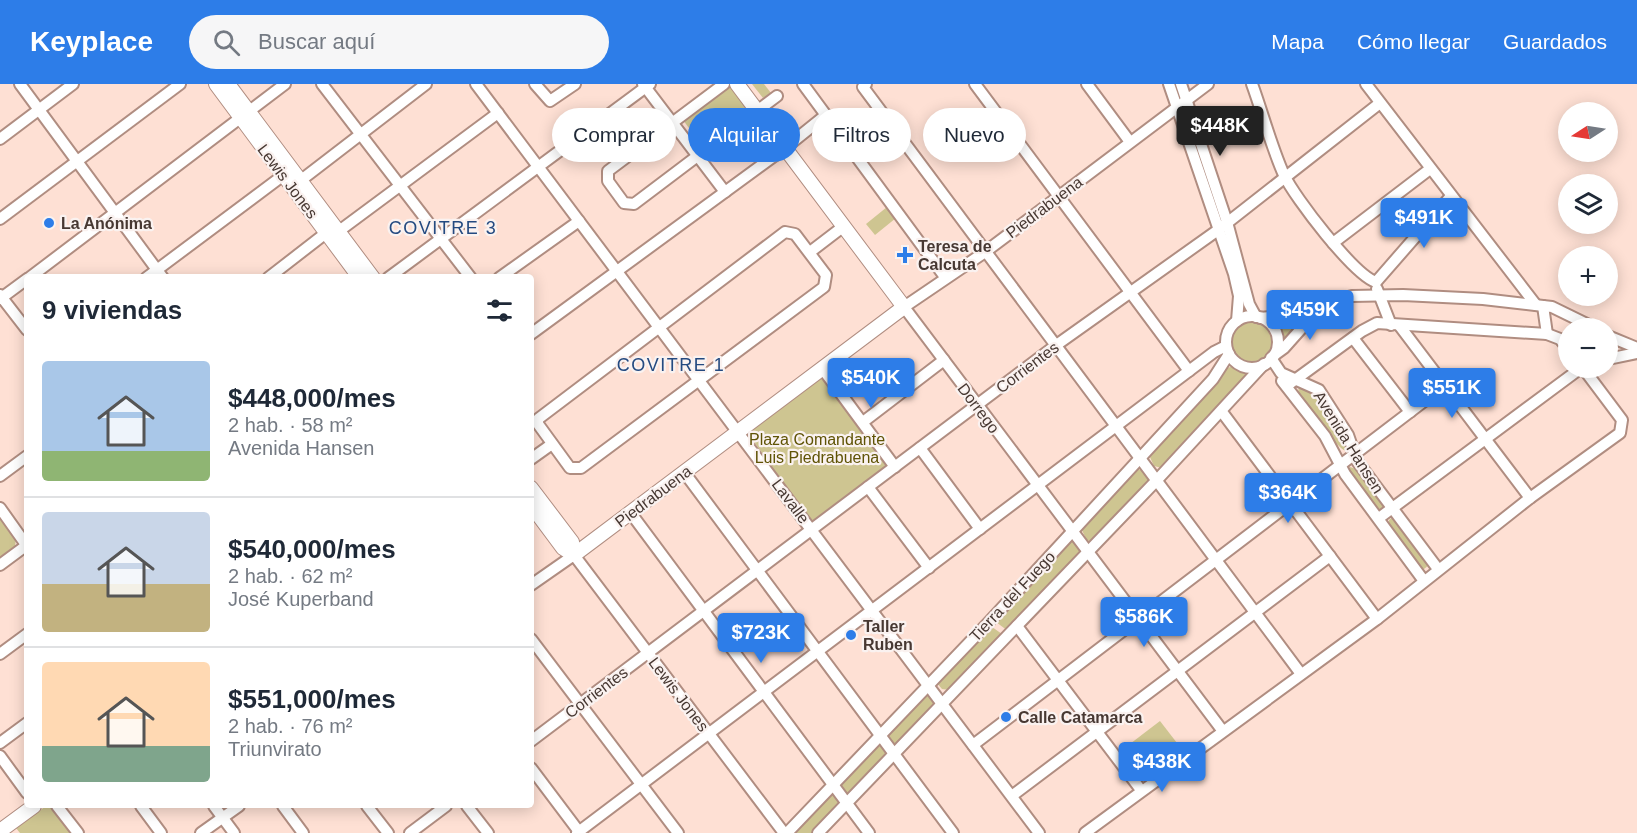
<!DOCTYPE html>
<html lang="es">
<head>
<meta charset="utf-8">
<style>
	:root { --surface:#fff; --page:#f6f6f7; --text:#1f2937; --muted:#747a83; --line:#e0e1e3; --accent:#2d7de8 }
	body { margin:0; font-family:Helvetica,sans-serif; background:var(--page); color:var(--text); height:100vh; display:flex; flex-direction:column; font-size:22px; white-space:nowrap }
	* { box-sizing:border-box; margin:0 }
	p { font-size:20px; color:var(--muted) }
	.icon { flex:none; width:33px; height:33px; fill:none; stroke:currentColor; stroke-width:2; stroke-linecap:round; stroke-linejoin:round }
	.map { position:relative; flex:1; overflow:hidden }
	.drawer { position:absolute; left:24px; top:190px; width:510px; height:534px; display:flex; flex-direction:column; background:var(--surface); border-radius:6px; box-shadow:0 3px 15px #0003 }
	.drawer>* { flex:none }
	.top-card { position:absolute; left:552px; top:24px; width:570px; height:54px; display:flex; gap:12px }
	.needle { width:39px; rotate:258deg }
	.fabs { position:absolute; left:1558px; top:18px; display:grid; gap:12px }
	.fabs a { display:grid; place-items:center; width:60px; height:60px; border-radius:50%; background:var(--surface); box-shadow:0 3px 15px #0003; font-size:30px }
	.price { position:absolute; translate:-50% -51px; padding:0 14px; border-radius:6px; background:var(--accent); color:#fff; font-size:20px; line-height:39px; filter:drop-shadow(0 2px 3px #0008) }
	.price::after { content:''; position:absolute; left:50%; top:36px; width:18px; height:14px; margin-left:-9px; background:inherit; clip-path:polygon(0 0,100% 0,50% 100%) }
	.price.current { background:#222; color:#fff }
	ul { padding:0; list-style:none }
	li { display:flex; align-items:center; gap:18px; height:150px; padding:0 18px }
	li+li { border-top:2px solid var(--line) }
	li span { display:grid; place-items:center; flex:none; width:168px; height:120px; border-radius:6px; color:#555 }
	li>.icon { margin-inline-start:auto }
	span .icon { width:72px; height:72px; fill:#fffc; stroke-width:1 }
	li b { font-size:26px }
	h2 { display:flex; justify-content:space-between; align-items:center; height:72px; padding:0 18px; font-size:26px }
	.pill { padding:0 21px; border-radius:27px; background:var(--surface); box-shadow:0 3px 15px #0003; font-size:21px; line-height:54px }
	.pill.current { background:var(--accent); color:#fff }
	header { display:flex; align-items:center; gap:36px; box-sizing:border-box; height:84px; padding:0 30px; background:var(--accent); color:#fff }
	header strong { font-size:28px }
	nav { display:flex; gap:33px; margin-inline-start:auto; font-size:21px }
	.search { width:420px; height:54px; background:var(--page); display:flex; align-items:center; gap:15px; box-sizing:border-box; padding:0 21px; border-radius:33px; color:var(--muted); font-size:22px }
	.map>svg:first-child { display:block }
</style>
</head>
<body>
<header>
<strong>Keyplace</strong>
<div class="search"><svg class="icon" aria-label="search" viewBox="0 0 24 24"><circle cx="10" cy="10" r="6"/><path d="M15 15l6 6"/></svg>Buscar aquí</div>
<nav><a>Mapa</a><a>Cómo llegar</a><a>Guardados</a></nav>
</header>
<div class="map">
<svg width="1637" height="749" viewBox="0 0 1637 749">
	<rect width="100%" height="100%" fill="#fee0d4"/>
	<g fill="#cec591">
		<path d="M730,0L752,25L703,63L683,36Z"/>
		<path d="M752,0H764L771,9L763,14Z"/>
		<path d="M887,123L896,134L875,151L866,140Z"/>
		<path d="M1321,221L1278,265L1275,245L1268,235Z"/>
		<circle cx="1252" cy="258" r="22"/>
		<path d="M1234,282L1255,288L1162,384L1154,382L1149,371L1227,284Z"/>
		<path d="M822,291L888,382L812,438L746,347Z"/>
		<path d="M1299,301C1324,311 1338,340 1349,364L1346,367C1336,364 1306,321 1298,310Z"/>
		<path d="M1350,383L1359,386L1384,421L1383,425L1379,427L1374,425L1348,385Z"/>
		<path d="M1137,385L1145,387L1150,396L1148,400L1095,456L1087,457L1081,444Z"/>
		<path d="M1394,432L1429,481L1424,485L1420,484L1389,442V436Z"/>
		<path d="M0,434L16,455L15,462L0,473Z"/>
		<path d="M1075,453L1081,466L1080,471L1008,547L996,538Z"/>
		<path d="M992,543L1002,550L950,606L942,605L937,599Z"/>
		<path d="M928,607L938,617L898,660L892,659L888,648Z"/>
		<path d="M1160,637L1177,659L1138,688L1122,666Z"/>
		<path d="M881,656L890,667L849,713L841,700Z"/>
		<path d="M834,705L842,718L814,749H792Z"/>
		<path d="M46,722H54L75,749H20L16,744Z"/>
	</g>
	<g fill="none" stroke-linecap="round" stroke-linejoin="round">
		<defs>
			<g id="minor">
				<path d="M20,0L163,194"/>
				<path d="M322,0L471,194"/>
				<path d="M476,0L1039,749"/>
				<path d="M535,0L550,17L575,0"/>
				<path d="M643,0L725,108"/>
				<path d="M724,0L608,87V97L624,119L634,120L777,12"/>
				<path d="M803,0L945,193"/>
				<path d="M866,0L863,3L1301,590"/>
				<path d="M975,0L1189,287"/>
				<path d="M1087,0L1130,58"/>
				<path d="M1169,0L1234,190L1239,212L1237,237"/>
				<path d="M1181,0L1227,138L1249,220L1256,233"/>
				<path d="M1208,0L985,168L904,223L1222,646"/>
				<path d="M1252,0C1263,30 1271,62 1284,91C1295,114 1354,191 1376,198"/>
				<path d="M1366,0L1536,221"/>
				<path d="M0,55L73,0"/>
				<path d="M296,100L426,0"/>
				<path d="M0,135L180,0"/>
				<path d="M785,148L795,150L826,191L824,203L581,384H570L538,340V335Z"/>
				<path d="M1333,159L1430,85"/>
				<path d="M810,168L844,142"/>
				<path d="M29,194L285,0"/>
				<path d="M146,194L289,87"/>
				<path d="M268,194L326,149L339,147L498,29"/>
				<path d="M388,194L650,0"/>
				<path d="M499,194L579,137"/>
				<path d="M1376,198L1451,112"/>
				<path d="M1377,205L1391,241"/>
				<path d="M0,211L27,246"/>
				<path d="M0,215L27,195"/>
				<path d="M1543,222L1547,250"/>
				<circle cx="1252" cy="258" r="26"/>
				<path d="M1260,234L1280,232L1352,212L1403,211L1483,215L1552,223L1595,244"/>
				<path d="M1399,241L1530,414"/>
				<path d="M531,250L785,64L826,31"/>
				<path d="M1608,252L1637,264"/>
				<path d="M1353,254L1410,328"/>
				<path d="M1273,272L1284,264L1325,218"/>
				<path d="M1271,274L1281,289L1319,306L1348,351L1357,377L1438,485"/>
				<path d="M1608,275L1637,269"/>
				<path d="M822,284L895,383"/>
				<path d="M1282,297L1325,352L1345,390L1424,497"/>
				<path d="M1288,301L1362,247L1377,239L1547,250L1560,255L1569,266"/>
				<path d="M1222,328L1377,535"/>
				<path d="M863,338L944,276"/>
				<path d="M920,364L980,445"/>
				<path d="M531,375L552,360"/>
				<path d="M684,388L953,749"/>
				<path d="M0,392L27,372"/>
				<path d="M868,403L929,484"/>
				<path d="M0,424L27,462"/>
				<path d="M630,428L869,749"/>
				<path d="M1379,434L1581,284"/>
				<path d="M0,481L27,461"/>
				<path d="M531,501L574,471L784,749"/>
				<path d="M1017,542L1141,706"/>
				<path d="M531,555L678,749"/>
				<path d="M0,570L27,550"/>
				<path d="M531,657L1055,262L1218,146L1380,19"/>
				<path d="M0,659L27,639"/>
				<path d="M973,661L1444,302"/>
				<path d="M0,672L27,709"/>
				<path d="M531,684L580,749"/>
				<path d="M1013,711L1330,472"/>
				<path d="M57,722L78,749"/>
				<path d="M141,722L161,749"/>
				<path d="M214,722L234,749"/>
				<path d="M283,722L303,749"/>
				<path d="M367,722L388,749"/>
				<path d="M467,722L488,749"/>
				<path d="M201,749L239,722"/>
				<path d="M410,749L446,722"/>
				<path d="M577,749L1214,268L1226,262"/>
				<path d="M787,749L988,539L1213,295L1229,270"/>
				<path d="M818,749L1157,396L1264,280"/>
				<path d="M1085,749L1377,535L1530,414L1620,349L1622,336L1583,284"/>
			</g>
			<g id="major">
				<path d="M216,0L360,194"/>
				<path d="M228,0L373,194"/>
				<path d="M531,404L572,458L574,471"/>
				<path d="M531,421L563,464L574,471"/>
				<path d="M574,471L904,223L737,0"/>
				<path d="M0,747L34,722"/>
			</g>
		</defs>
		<use href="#minor" stroke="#b08d81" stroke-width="14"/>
		<use href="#major" stroke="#b08d81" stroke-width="16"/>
		<use href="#minor" stroke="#fff" stroke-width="10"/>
		<use href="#major" stroke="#fff" stroke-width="14"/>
	</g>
	<g fill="#2d7de8" stroke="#faf2f0" stroke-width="2">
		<circle cx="49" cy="139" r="6"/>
		<path d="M902 162h6v6h6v6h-6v6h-6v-6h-6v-6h6z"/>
		<circle cx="851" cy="551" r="6"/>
		<circle cx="1006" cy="633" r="6"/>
	</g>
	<g text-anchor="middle" stroke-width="4.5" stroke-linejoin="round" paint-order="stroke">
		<g font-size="16" fill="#473832" stroke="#faf2f0">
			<text transform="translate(288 97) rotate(53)" y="6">Lewis Jones</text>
			<text transform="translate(1044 123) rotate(-37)" y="6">Piedrabuena</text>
			<text transform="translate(1027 283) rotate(-37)" y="6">Corrientes</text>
			<text transform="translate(979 324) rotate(53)" y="6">Dorrego</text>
			<text transform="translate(1349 358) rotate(58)" y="6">Avenida Hansen</text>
			<text transform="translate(653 412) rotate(-37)" y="6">Piedrabuena</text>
			<text transform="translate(791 417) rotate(53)" y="6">Lavalle</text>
			<text transform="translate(1012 512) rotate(-47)" y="6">Tierra del Fuego</text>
			<text transform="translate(596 608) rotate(-37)" y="6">Corrientes</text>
			<text transform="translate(679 610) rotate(53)" y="6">Lewis Jones</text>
		</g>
		<g font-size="16" font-weight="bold" fill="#473832" stroke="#faf2f0" text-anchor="start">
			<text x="61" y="145">La Anónima</text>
			<text x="918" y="168">Teresa de<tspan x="918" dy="18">Calcuta</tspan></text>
			<text x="863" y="548">Taller<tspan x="863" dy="18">Ruben</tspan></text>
			<text x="1018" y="639">Calle Catamarca</text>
		</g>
		<g font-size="16" fill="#5f5305" stroke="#faf2f0">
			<text x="817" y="361">Plaza Comandante<tspan x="817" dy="18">Luis Piedrabuena</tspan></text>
		</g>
		<g font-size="18" letter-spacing="1.5" fill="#244a80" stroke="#faf2f0">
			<text x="443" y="150">COVITRE 3</text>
			<text x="671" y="287">COVITRE 1</text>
		</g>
	</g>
</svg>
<div class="fabs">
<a><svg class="needle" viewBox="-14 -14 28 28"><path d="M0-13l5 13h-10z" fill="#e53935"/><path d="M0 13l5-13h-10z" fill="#747a83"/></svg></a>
<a><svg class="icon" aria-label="layers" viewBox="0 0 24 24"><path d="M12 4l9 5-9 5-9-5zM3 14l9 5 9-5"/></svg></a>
<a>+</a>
<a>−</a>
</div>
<b class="price current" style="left:1220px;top:73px">$448K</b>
<b class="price" style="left:1424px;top:165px">$491K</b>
<b class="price" style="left:1310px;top:257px">$459K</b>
<b class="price" style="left:871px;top:325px">$540K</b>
<b class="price" style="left:1452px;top:335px">$551K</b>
<b class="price" style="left:1288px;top:440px">$364K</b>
<b class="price" style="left:1144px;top:564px">$586K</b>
<b class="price" style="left:761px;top:580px">$723K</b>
<b class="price" style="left:1162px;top:709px">$438K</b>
<div class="top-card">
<a class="pill">Comprar</a>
<a class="pill current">Alquilar</a>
<a class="pill">Filtros</a>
<a class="pill">Nuevo</a>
</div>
<section class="drawer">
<h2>9 viviendas<svg class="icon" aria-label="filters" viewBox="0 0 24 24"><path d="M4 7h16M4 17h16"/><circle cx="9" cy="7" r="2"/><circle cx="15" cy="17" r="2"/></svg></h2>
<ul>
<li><span style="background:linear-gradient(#a9c7e8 75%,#8fb573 0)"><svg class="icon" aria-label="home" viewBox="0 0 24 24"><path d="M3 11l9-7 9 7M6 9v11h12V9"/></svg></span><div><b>$448,000/mes</b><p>2 hab. · 58 m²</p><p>Avenida Hansen</p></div></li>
<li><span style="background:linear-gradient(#c9d6e8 60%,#c2b280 0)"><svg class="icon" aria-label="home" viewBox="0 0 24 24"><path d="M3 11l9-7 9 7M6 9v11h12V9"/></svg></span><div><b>$540,000/mes</b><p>2 hab. · 62 m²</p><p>José Kuperband</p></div></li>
<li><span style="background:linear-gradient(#ffd9b3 70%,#7fa58c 0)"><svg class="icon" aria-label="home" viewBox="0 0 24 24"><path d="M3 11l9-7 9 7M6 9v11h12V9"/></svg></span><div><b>$551,000/mes</b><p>2 hab. · 76 m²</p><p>Triunvirato</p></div></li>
</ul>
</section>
</div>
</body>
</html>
